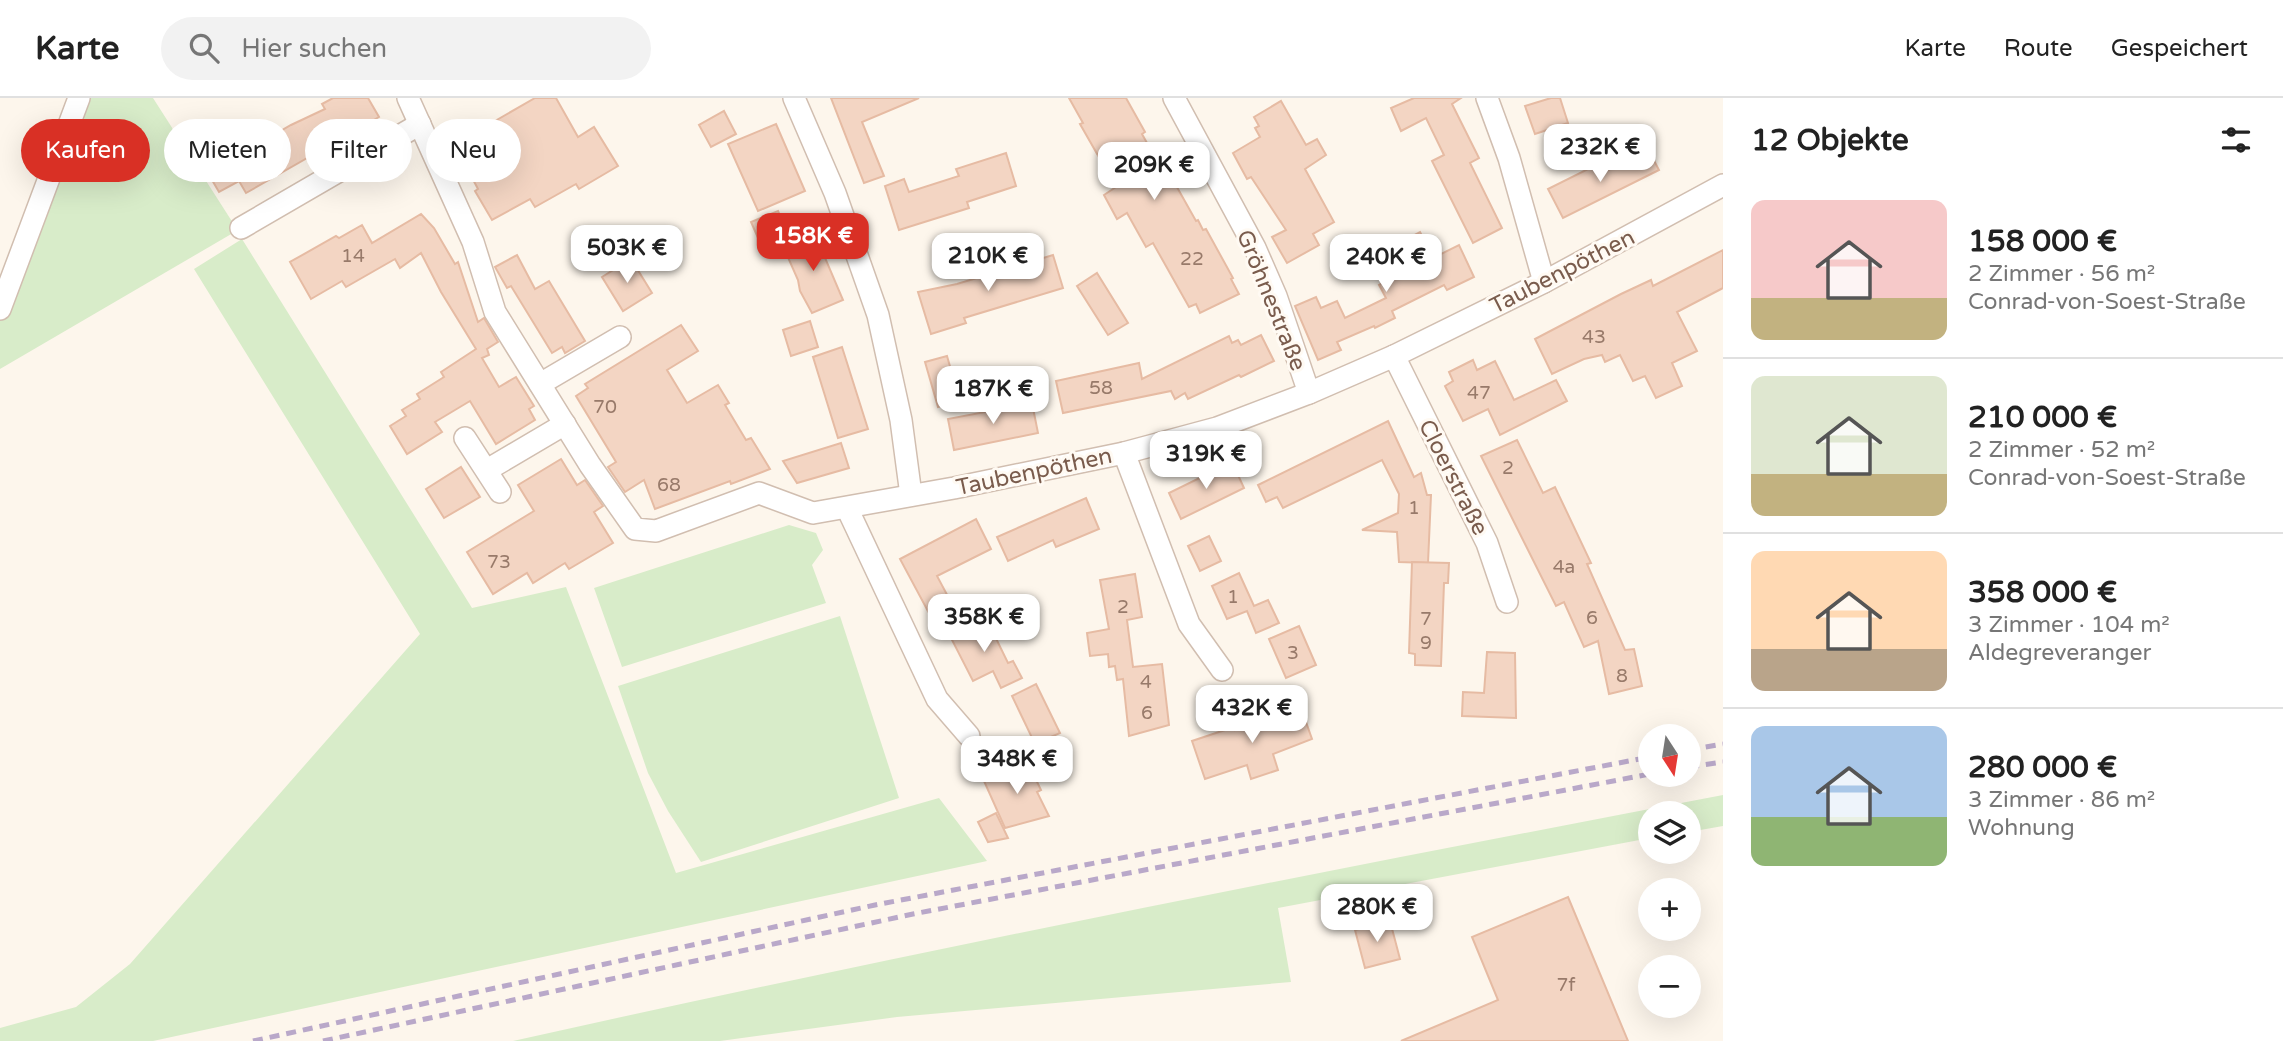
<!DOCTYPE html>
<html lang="de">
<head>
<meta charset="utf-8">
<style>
	:root { --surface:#fff; --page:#f2f2f2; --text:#222; --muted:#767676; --line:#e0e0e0; --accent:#d93025 }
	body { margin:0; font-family:"Varela Round",sans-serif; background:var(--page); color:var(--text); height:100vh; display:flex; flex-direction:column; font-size:26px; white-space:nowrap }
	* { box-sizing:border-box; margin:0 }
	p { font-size:23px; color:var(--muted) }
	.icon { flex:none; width:38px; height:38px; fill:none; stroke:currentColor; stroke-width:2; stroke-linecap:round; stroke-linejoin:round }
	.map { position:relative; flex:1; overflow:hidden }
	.drawer { display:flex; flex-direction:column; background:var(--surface); width:560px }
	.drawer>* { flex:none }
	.top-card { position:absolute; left:21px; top:21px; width:665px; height:63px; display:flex; gap:14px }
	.needle { width:46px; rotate:168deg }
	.controls { position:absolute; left:1638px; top:626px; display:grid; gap:14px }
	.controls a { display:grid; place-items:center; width:63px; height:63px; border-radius:50%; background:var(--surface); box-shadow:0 7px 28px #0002; font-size:35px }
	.price { position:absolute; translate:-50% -60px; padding:0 16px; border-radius:14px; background:#fff; color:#222; font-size:23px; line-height:46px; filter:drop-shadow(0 2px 4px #0008) }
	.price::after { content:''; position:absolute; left:50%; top:42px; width:21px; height:16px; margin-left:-10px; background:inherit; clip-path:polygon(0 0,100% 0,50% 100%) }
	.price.current { background:var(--accent); color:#fff }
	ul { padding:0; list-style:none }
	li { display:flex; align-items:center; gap:21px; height:175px; padding:0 28px }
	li+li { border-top:2px solid var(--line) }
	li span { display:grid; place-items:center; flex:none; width:196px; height:140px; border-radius:14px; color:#555 }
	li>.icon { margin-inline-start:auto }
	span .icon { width:84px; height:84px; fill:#fffc; stroke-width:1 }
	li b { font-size:30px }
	h2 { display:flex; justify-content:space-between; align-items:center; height:84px; padding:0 28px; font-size:30px }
	.chip { padding:0 24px; border-radius:32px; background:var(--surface); box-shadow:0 7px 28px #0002; font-size:24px; line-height:63px }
	.chip.current { background:var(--accent); color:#fff }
	header { display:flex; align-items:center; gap:42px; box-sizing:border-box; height:98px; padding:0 35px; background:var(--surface); border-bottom:2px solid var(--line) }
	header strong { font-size:33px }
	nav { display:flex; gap:38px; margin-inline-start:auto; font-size:24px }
	.search { width:490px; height:63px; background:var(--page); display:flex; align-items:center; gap:18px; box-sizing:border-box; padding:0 24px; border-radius:38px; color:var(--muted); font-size:26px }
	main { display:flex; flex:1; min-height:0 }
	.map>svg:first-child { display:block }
</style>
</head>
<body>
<header>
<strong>Karte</strong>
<div class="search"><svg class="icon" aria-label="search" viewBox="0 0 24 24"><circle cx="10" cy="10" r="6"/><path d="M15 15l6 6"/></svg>Hier suchen</div>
<nav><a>Karte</a><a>Route</a><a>Gespeichert</a></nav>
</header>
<main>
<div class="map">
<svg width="1723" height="943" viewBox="0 0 1723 943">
	<rect width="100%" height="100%" fill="#fdf6ec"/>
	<g fill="#d8ecc9">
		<path d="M91,0H153L233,125L231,131L233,135L0,271V220Z"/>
		<path d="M242,141L472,510L566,489L676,775L939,700L987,763L153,943H0V930L76,909L130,866L420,536L194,171Z"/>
		<path d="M789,427L816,435L823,452L812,467L826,505L622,569L594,490Z"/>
		<path d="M840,518L899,700L701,764L668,713L648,675L618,588Z"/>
		<path d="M1723,697V728L1689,734V716H1650V740L1278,810L1291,884L897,919L720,943H513C915,853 1319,774 1723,697Z"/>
	</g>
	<g fill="#f3d5c3" stroke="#e6bba3" stroke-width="2">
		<path d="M333,0H368L379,19L246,95L239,83L219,94L208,75L291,27L325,11L322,6Z"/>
		<path d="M535,0H556L578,39L594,29L618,68L579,91L576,86L535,109L530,101L492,122L475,93L478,91L470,76L505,56L488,27Z"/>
		<path d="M831,0H919L862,24L884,78L864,85Z"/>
		<path d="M1069,0H1126L1145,34L1142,36L1152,54L1165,76L1169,75L1196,123L1198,122L1203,132L1206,131L1233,180L1231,181L1239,196L1200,215L1196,206L1189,209L1153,145L1146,149L1127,115L1117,121L1104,97L1116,89L1080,26L1083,25Z"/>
		<path d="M1414,0H1461L1452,6L1479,60L1470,65L1502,130L1473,145L1432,63L1444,57L1426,20L1401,33L1391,10Z"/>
		<path d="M1551,0H1560L1568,25L1535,36L1525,8Z"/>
		<path d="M1281,3L1306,47L1317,41L1326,57L1305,71L1334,124L1313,136L1319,147L1287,165L1272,139L1286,132L1251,79L1247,81L1233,55L1260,39L1255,30L1259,28L1254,19Z"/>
		<path d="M724,13L736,36L711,49L699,27Z"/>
		<path d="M776,26L805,93L758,113L728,46Z"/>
		<path d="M1649,53L1659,72L1563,120L1548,91L1598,66L1602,75Z"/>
		<path d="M1006,55L1016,88L967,104L969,110L899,132L885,88L904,81L909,94L959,78L956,71Z"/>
		<path d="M778,113L788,137L762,149L751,124Z"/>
		<path d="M421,116L434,130L455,166L458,164L478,224L484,220L498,244L487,251L489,257L482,260L499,289L516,279L534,308L529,311L535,322L496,346L470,303L435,324L442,334L407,356L390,328L406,318L402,312L420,301L417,296L444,279L441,274L476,251L441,194L421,155L400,170L395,161L346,189L342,183L311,201L290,164L336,138L339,140L362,127L372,145Z"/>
		<path d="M814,134L843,202L812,215L800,193L798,182L783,148Z"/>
		<path d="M1420,134L1433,160L1459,147L1474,179L1447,192L1444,187L1392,213L1395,220L1375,230L1374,228L1337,244L1341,252L1318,262L1295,208L1316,199L1321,210L1337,203L1345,220L1386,200L1379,187L1396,178L1384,153Z"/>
		<path d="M1723,152V190L1677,214L1697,253L1672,265L1682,288L1656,300L1645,278L1633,283L1620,257L1605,264L1602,257L1584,261L1552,276L1535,241L1621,196L1651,182L1653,188Z"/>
		<path d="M517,157L535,191L549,183L585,243L565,255L562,249L552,255L511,188L507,190L495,169Z"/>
		<path d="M1053,157L1063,190L964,220L966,225L931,236L918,194L957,186Z"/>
		<path d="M631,161L652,195L623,213L602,179Z"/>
		<path d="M1097,175L1128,225L1108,237L1077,188Z"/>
		<path d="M810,223L818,249L791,258L783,232Z"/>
		<path d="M681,227L698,253L667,272L687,305L718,287L729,305L725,307L746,342L751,340L770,371L731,386L730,383L655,411L644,382L625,394L608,369L616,364L576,298L588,290L585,286Z"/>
		<path d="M1261,237L1274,263L1241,279L1239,277L1188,301L1185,295L1175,301L1171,293L1063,315L1056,283L1139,265L1142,281L1229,238L1232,245L1238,242L1241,247Z"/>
		<path d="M842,249L868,331L838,340L813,259Z"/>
		<path d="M947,258L960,303L938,309L925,264Z"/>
		<path d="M1473,262L1477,272L1495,263L1514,302L1556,282L1567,303L1500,337L1488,311L1463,323L1445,288L1453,283L1449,274Z"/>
		<path d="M1032,305L1038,335L954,352L948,321Z"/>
		<path d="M1388,323L1414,379L1421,375L1427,397H1431L1428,465L1399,464L1397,434L1362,432L1398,415L1399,396L1382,362L1283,410L1277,399L1266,404L1258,387Z"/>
		<path d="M1517,342L1543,395L1555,389L1591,465L1587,466L1625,552L1634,551L1642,588L1609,596L1598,543L1584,549L1564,504L1556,508L1481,358Z"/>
		<path d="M841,345L849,370L797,385L783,363Z"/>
		<path d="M561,361L577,387L585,382L603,408L594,414L613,445L569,471L565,465L533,485L527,475L493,496L467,454L534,413L518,387Z"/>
		<path d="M1232,364L1244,390L1181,421L1169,395Z"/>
		<path d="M461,369L480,399L444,420L426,391Z"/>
		<path d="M1086,400L1099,431L1056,449L1053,442L1008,463L997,439Z"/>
		<path d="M976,421L991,451L937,478L952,506L930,517L900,461Z"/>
		<path d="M1209,438L1221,463L1200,473L1188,448Z"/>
		<path d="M1412,464L1449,465L1448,485H1444L1441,568L1415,567V556L1409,555Z"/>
		<path d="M1239,475L1254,508L1268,502L1279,525L1256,535L1247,513L1227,521L1212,488Z"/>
		<path d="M1135,476L1142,519L1127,522L1133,569L1162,566L1169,627L1129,638L1123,581L1117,582L1115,568L1109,569L1108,556L1090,558L1087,535L1109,531L1100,482Z"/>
		<path d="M986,520L1008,565L1013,563L1022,580L1001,590L993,573L973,583L950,538Z"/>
		<path d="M1299,528L1316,567L1286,580L1269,541Z"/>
		<path d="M1487,554L1515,555L1516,620L1462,618L1463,594L1484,595Z"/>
		<path d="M1036,586L1060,635L1035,646L1012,598Z"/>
		<path d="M1301,610L1312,641L1273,656L1278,672L1251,681L1247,667L1205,681L1192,643L1234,629L1235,632Z"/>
		<path d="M1027,663L1041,692L1037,694L1049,718L1005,730L984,683Z"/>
		<path d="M996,715L1008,740L988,744L978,724Z"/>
		<path d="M1568,799L1628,943H1401L1498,902L1472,839Z"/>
		<path d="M1390,823L1400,861L1365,870L1355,832Z"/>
	</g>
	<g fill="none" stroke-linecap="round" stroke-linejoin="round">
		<defs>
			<g id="street">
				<path d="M408,0L473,144L495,214L590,367L635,431L656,433L759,395L813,415L954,390L1124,355L1217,330L1309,295L1394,258L1544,184L1723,87"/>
				<path d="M794,0L835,95L878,217L901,322L911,397"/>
				<path d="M1174,0L1255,150L1276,198L1309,295"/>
				<path d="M1487,0L1509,60L1544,184"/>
				<path d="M241,130L420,26"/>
				<path d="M0,211L79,0"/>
				<path d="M1394,258L1487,445L1507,504"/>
				<path d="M540,286L620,239"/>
				<path d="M465,340L500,394"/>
				<path d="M1124,355L1189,526L1222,572"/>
				<path d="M487,372L565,326"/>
				<path d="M847,410L937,601L969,638"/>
			</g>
		</defs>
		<use href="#street" stroke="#d1beb0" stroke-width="24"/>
		<use href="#street" stroke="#fff" stroke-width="21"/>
		<g stroke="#b9a8c9" stroke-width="5" stroke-dasharray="10 7" stroke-linecap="butt">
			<path d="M1689,652L1723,646"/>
			<path d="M1689,669L1723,664"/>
			<path d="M253,943L875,807L1650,659"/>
			<path d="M323,943L913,816L1650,676"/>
		</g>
	</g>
	<g text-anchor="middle" stroke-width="6" stroke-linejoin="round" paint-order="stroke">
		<g font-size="19" fill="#987a6a">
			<text x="353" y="164">14</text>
			<text x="1192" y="167">22</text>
			<text x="1594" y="245">43</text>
			<text x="1101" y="296">58</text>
			<text x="1479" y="301">47</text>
			<text x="605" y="315">70</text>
			<text x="1508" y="376">2</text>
			<text x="669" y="393">68</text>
			<text x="1414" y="416">1</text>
			<text x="499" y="470">73</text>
			<text x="1564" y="475">4a</text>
			<text x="1233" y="505">1</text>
			<text x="1123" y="515">2</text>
			<text x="1592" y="526">6</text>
			<text x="1426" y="527">7</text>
			<text x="1426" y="551">9</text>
			<text x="1293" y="561">3</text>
			<text x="1622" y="584">8</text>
			<text x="1146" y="590">4</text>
			<text x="1147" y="621">6</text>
			<text x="1566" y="893">7f</text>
		</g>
		<g font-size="23" fill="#7a5c4d" stroke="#fffaf3">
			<text transform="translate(1562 173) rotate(-27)" y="8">Taubenpöthen</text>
			<text transform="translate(1272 202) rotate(68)" y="8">Gröhnestraße</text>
			<text transform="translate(1034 373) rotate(-12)" y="8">Taubenpöthen</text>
			<text transform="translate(1454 379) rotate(63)" y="8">Cloerstraße</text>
		</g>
	</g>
</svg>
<div class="controls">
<a><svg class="needle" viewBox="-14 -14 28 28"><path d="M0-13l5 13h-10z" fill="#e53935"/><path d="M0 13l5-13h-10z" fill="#767676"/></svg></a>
<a><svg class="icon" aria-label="layers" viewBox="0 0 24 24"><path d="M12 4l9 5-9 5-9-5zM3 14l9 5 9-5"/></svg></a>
<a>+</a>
<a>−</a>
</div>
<b class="price" style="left:1600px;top:86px">232K €</b>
<b class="price" style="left:1154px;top:104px">209K €</b>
<b class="price current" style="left:813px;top:175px">158K €</b>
<b class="price" style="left:627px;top:187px">503K €</b>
<b class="price" style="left:988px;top:195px">210K €</b>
<b class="price" style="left:1386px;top:196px">240K €</b>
<b class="price" style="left:993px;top:328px">187K €</b>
<b class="price" style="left:1206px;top:393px">319K €</b>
<b class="price" style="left:984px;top:556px">358K €</b>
<b class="price" style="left:1252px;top:647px">432K €</b>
<b class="price" style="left:1017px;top:698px">348K €</b>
<b class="price" style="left:1377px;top:846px">280K €</b>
<div class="top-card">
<a class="chip current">Kaufen</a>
<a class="chip">Mieten</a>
<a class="chip">Filter</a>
<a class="chip">Neu</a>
</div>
</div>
<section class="drawer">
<h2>12 Objekte<svg class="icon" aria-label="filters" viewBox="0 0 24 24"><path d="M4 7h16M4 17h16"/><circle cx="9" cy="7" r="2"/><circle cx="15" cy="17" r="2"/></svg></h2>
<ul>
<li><span style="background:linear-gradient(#f6c9c9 70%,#c2b280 0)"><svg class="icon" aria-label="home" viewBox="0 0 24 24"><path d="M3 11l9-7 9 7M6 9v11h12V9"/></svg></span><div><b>158 000 €</b><p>2 Zimmer · 56 m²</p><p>Conrad-von-Soest-Straße</p></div></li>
<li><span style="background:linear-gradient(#dfe7d0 70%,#c2b280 0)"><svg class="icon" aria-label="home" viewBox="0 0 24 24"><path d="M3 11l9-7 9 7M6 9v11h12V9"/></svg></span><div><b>210 000 €</b><p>2 Zimmer · 52 m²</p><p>Conrad-von-Soest-Straße</p></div></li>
<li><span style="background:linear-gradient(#ffd9b3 70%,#b9a48a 0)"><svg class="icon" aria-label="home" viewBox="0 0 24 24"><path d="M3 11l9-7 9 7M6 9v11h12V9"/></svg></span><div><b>358 000 €</b><p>3 Zimmer · 104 m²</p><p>Aldegreveranger</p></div></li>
<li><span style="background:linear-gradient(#a9c7e8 65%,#8fb573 0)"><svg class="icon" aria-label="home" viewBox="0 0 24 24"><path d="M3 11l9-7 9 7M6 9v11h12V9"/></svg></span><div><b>280 000 €</b><p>3 Zimmer · 86 m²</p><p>Wohnung</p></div></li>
</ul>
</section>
</main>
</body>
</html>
